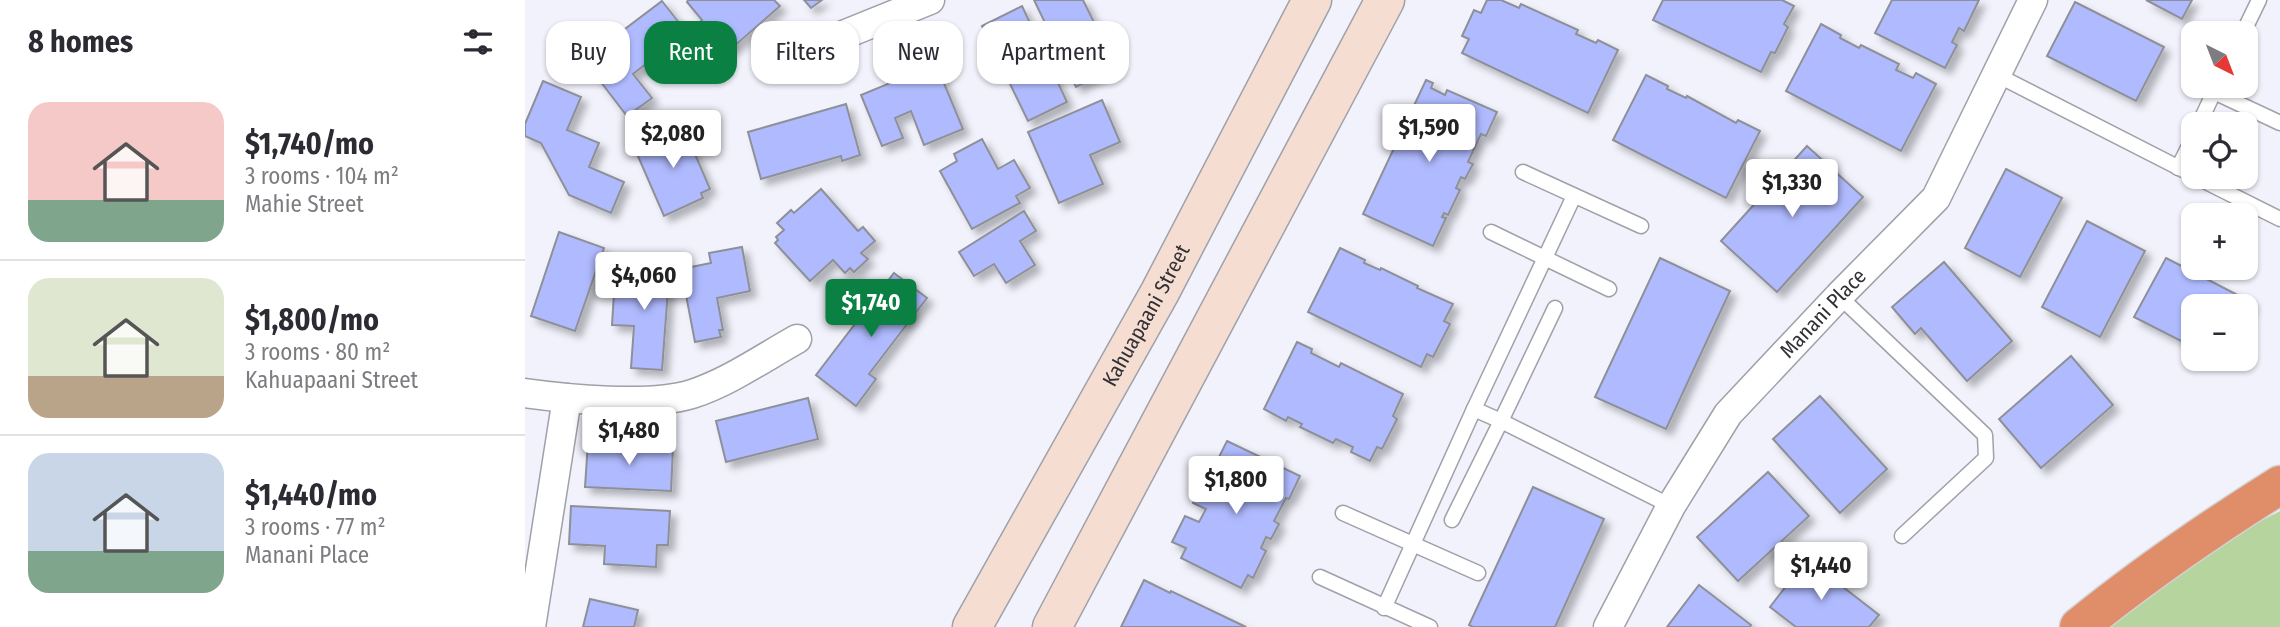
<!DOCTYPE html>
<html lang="en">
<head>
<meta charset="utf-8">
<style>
	:root { --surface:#fff; --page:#f2f2f3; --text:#2b2b33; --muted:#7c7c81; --line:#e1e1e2; --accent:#0b8043 }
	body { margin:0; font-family:"Fira Sans Condensed",sans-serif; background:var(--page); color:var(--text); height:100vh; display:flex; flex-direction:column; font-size:26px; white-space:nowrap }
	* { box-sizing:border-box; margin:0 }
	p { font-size:23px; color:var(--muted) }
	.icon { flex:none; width:38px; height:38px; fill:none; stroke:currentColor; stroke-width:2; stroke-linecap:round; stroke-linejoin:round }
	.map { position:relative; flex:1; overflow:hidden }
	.details { display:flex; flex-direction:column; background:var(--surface); width:525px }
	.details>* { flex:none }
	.guide { position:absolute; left:21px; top:21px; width:665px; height:63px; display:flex; gap:14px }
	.needle { width:46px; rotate:138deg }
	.controls { position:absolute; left:1656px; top:21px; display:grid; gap:14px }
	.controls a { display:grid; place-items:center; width:77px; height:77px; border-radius:14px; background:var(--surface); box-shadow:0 2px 5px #0004; font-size:35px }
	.price { position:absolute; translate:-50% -60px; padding:0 16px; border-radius:7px; background:#fff; color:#222; font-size:23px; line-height:46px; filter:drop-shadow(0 2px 4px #0008) }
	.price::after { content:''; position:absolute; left:50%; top:42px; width:21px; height:16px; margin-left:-10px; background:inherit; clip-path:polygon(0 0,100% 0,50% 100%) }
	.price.on { background:var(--accent); color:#fff }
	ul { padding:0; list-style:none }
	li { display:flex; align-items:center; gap:21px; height:175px; padding:0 28px }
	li+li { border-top:2px solid var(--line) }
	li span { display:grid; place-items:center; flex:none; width:196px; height:140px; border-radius:21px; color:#555 }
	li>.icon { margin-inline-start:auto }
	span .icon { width:84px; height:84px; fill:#fffc; stroke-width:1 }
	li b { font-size:30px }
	h2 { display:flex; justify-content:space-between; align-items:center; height:84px; padding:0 28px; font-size:30px }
	.pill { padding:0 24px; border-radius:21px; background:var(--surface); box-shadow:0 2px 5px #0004; font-size:24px; line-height:63px }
	.pill.on { background:var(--accent); color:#fff }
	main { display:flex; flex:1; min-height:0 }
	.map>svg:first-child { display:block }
</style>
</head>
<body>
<main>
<section class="details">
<h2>8 homes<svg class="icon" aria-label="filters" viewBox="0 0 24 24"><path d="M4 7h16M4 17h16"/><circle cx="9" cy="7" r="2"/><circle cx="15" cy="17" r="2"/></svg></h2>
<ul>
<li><span style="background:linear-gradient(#f6c9c9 70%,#7fa58c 0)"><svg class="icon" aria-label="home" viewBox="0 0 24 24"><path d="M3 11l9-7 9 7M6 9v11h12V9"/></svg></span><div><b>$1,740/mo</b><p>3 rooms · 104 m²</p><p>Mahie Street</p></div></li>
<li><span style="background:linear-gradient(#dfe7d0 70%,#b9a48a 0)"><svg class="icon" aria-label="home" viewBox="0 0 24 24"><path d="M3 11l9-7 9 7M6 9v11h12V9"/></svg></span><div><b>$1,800/mo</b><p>3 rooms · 80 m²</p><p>Kahuapaani Street</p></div></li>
<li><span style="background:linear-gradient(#c9d6e8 70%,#7fa58c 0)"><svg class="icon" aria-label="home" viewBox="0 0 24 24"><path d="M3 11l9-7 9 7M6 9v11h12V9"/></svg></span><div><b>$1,440/mo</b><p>3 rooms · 77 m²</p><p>Manani Place</p></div></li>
</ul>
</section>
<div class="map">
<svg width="1755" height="627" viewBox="0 0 1755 627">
	<defs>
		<filter id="shadow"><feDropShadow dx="6" dy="6" stdDeviation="3.5" flood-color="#0004"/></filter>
	</defs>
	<rect width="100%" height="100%" fill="#f1f2fb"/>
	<path fill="#b6d49d" d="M1755,511V627H1584C1636,584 1694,542 1755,511Z"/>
	<g fill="#b0bbff" stroke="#8e9098" stroke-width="2" filter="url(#shadow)">
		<path d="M163,0H249L255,6L206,49L201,44L186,57L164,33L177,20L162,2Z"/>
		<path d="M279,0H297L286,8Z"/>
		<path d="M509,0H558L591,67L551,87Z"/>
		<path d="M962,0H976L994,8L996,4L1053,30L1051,34L1071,43L1073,40L1093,50L1063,113L937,53L944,39L937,36L949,10L956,13Z"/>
		<path d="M1138,0H1257L1269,6L1259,24L1263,27L1250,53L1246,52L1236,72L1128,20Z"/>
		<path d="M1367,0H1454L1439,31L1434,28L1427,42L1432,45L1420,68L1350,33Z"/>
		<path d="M1621,0H1667L1657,19Z"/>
		<path d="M137,1L162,33L108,74L127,98L102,116L59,60Z"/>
		<path d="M1550,2L1639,47L1611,101L1522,56Z"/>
		<path d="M497,6L542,102L503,121L457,26Z"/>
		<path d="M1296,24L1316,35L1315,38L1334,48L1336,45L1374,64L1371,70L1388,78L1391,73L1411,84L1376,151L1261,91Z"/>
		<path d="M411,64L438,129L399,145L386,111L370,118L378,138L357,146L336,95Z"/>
		<path d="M1121,75L1143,86L1142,89L1161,98L1162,96L1211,123L1213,120L1235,131L1201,198L1088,140Z"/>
		<path d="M901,80L908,83L906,88L920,95L922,90L972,112L961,136L956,134L943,162L948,164L940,179L936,177L931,188L935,190L923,215L919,213L917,217L921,218L908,246L838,214Z"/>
		<path d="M18,81L56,97L42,130L74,143L64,167L99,182L86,213L44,195L16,143L0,136V124Z"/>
		<path d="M577,100L595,142L565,155L578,184L534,203L503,132Z"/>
		<path d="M321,104L335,155L317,161L316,156L236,179L223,132Z"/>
		<path d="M158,126L185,189L176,193L178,198L139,216L109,147Z"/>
		<path d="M457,139L473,169L489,160L505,188L491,196L495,203L447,229L415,171L432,161L429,154Z"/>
		<path d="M1282,146L1338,197L1252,292L1196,241Z"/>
		<path d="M1481,169L1537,198L1495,277L1440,248Z"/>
		<path d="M296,189L333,231L338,227L350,241L336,253L343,259L329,272L325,268L320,273L308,260L285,281L250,243L253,240L251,237L259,230L252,223L266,210L269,213Z"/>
		<path d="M499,211L511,231L495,241L510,265L481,283L469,264L449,276L434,252Z"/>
		<path d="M1562,221L1620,251L1575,337L1517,307Z"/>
		<path d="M34,232L79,248L50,331L6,316Z"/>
		<path d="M217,247L225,291L192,298L198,330H194L196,337L170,342L156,269L186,263L184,253Z"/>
		<path d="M815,248L840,260L839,263L855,270L856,268L893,286L892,288L928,304L919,321L925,324L908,357L902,354L896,367L783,312Z"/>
		<path d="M1135,258L1205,291L1141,429L1070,397Z"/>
		<path d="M1641,258L1726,302L1720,312V306H1668V347L1609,317Z"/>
		<path d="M114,261L145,263L137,370L106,368L109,326L87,325L90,277L113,279Z"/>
		<path d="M1419,262L1487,341L1442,381L1396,328L1390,334L1367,307Z"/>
		<path d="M369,273L402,298L344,374L351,379L331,406L291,375Z"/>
		<path d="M772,342L787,349L786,353L814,367L816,363L878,394L868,416L872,419L857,449L852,447L845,461L826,452L828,447L811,439L808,443L775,427L777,424L763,417L761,421L739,409Z"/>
		<path d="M1546,356L1588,405L1516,468L1474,419Z"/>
		<path d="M1295,396L1362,469L1315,513L1248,439Z"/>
		<path d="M283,398L293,439L201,462L191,421Z"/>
		<path d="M702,441L775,476L764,499L761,498L749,521L754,524L746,539L741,537L736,548L741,551L728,578L723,575L716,588L656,558L661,548L647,542L660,516L674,522L681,509L668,503L678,482L691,489L703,464L693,459Z"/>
		<path d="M63,442L148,447L146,491L60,487Z"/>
		<path d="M1243,472L1284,516L1213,581L1172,537Z"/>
		<path d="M1008,487L1079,519L1030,627H948L944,625Z"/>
		<path d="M46,506L145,511L143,545H132L131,567L79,564L80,546L44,544Z"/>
		<path d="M1282,559L1354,615L1344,627H1271L1245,607Z"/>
		<path d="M619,580L645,593L646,591L721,627H596Z"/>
		<path d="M1174,585L1226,625L1225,627H1142Z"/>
		<path d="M65,599L113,610L109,627H58Z"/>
	</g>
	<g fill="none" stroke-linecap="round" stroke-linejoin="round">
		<defs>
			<g id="service">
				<path d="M1718,33L1734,0"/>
				<path d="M1472,75L1668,175"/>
				<path d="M1674,124L1689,92L1755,123"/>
				<path d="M1653,168L1668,138"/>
				<path d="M998,172L1116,226"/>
				<path d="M1671,177L1755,219"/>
				<path d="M966,232L1084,289"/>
				<path d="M1314,296L1460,435L1461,458L1377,536"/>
				<path d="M1030,308L976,421L1146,506"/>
				<path d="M949,409L1049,196"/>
				<path d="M818,513L953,573"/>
				<path d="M795,577L905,627"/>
				<path d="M859,608L949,409L976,421L927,520"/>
			</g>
			<g id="minor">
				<path d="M286,48L405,0"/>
				<path d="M0,393C43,399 126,407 167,394C204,382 238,358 272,339"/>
				<path d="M6,627L42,398"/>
				<path id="s1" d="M1083,627L1146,506L1203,414L1314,296L1411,198L1508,0"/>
			</g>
			<g id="secondary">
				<path id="s2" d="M447,627L635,292L787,0"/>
				<path d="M527,627L860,0"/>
			</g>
			<path id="motorway" d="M1554,627C1618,575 1685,529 1755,485"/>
		</defs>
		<use href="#service" stroke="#9fa1a9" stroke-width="17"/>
		<use href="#minor" stroke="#9fa1a9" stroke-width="31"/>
		<use href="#secondary" stroke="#9fa1a9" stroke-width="41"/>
		<use href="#motorway" stroke="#d2d2d3" stroke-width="41"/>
		<use href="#service" stroke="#fff" stroke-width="14"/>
		<use href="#minor" stroke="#fff" stroke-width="28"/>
		<use href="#secondary" stroke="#f6ddd2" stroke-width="38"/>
		<use href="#motorway" stroke="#e08d6a" stroke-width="38"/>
	</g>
	<g text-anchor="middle" stroke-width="5" stroke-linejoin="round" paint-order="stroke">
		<g font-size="21" fill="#313135" stroke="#fff">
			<text dy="7" stroke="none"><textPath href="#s1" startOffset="383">Manani Place</textPath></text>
			<text dy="7" stroke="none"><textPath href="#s2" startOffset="357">Kahuapaani Street</textPath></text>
		</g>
	</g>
</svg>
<div class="controls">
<a><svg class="needle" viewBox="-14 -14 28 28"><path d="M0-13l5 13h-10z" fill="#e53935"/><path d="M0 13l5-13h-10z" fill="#7c7c81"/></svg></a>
<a><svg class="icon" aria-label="locate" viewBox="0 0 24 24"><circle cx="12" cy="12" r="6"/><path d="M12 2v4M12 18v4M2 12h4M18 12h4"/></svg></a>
<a>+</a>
<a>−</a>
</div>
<b class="price" style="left:904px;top:164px">$1,590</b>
<b class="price" style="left:148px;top:170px">$2,080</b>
<b class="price" style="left:1267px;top:219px">$1,330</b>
<b class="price" style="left:119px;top:312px">$4,060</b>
<b class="price on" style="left:346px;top:339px">$1,740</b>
<b class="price" style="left:104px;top:467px">$1,480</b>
<b class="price" style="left:711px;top:516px">$1,800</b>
<b class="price" style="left:1296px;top:602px">$1,440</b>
<div class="guide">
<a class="pill">Buy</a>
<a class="pill on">Rent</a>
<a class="pill">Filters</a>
<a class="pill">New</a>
<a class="pill">Apartment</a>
</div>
</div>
</main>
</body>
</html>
